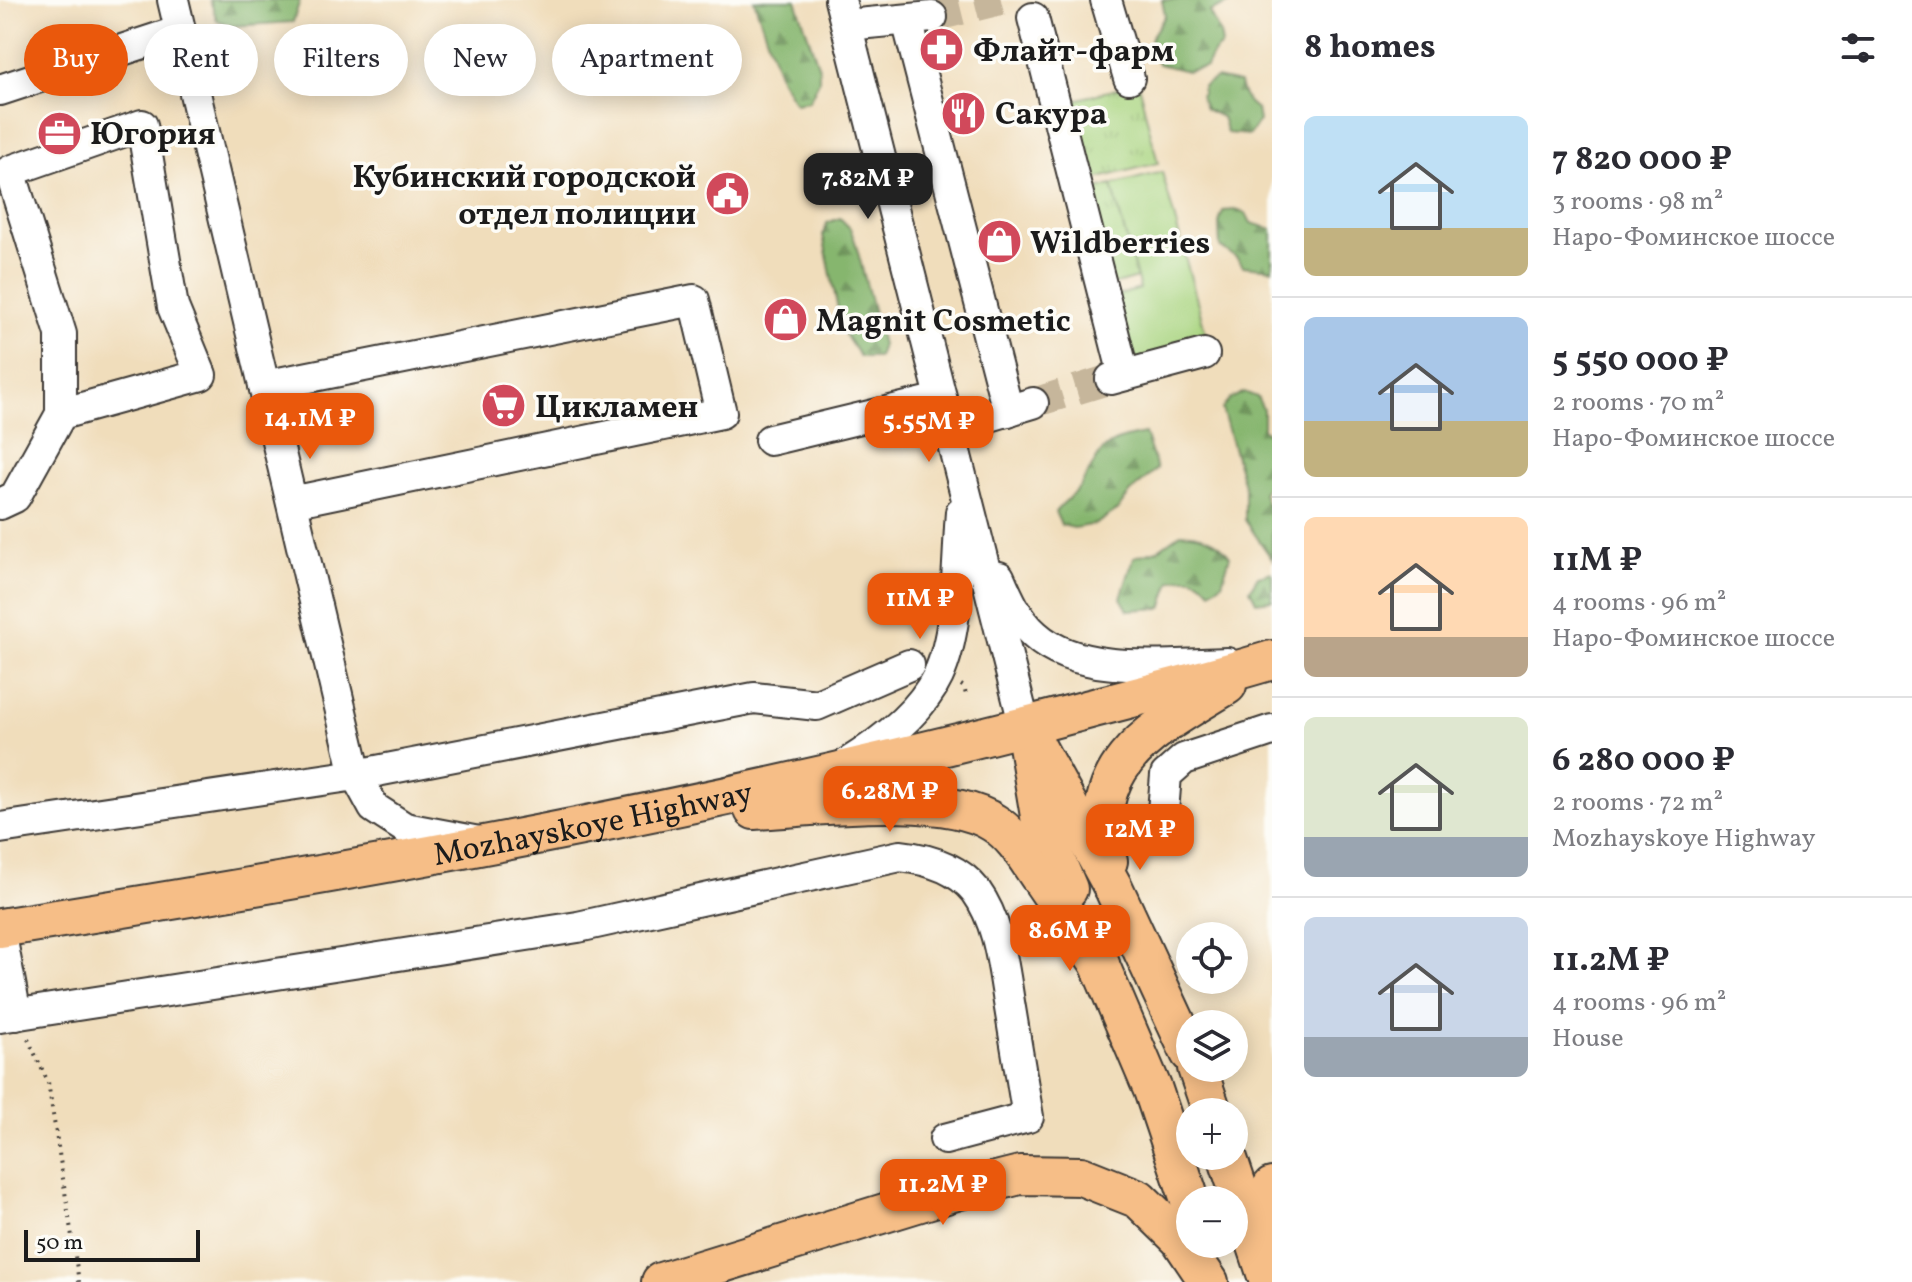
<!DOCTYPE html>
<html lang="en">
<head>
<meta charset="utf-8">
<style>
	:root { --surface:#fff; --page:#f2f2f3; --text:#2b2b33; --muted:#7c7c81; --line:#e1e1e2; --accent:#ea580c }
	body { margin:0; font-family:Vollkorn,serif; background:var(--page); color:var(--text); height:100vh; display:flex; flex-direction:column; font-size:30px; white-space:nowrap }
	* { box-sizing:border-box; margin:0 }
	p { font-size:26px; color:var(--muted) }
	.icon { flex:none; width:44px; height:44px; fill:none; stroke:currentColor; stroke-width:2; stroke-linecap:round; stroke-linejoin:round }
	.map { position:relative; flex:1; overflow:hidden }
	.sheet { display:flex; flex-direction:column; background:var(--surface); width:640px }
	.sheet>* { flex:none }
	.hud { position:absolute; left:24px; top:24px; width:760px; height:72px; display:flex; gap:16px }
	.tools { position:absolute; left:1176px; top:922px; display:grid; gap:16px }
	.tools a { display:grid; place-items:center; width:72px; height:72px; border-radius:50%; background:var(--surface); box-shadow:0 4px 20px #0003; font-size:40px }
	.scale { position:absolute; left:24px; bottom:20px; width:176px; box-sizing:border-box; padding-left:8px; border:4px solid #1c1c1c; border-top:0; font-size:22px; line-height:28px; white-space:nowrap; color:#1c1c1c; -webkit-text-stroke:6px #fdfcf7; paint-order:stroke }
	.price { position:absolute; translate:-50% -68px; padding:0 18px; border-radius:16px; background:var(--accent); color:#fff; font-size:26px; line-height:52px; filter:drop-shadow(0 2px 4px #0008) }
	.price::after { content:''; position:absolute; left:50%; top:48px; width:24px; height:18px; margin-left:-12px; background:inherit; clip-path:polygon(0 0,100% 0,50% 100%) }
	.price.selected { background:#222; color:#fff }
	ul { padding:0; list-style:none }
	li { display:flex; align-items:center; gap:24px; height:200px; padding:0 32px }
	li+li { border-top:2px solid var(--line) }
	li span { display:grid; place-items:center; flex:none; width:224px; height:160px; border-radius:12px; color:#555 }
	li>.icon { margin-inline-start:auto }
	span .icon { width:96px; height:96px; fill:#fffc; stroke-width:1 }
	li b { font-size:34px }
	h2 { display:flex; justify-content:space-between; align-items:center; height:96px; padding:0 32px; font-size:34px }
	.tag { padding:0 28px; border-radius:36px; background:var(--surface); box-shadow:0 4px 20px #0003; font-size:28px; line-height:72px }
	.tag.selected { background:var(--accent); color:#fff }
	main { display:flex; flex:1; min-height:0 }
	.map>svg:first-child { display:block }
</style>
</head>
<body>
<main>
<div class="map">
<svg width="1272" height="1282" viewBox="0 0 1272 1282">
	<defs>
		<pattern id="grass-tufts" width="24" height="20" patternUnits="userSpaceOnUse" patternTransform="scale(2)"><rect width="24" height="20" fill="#a9d480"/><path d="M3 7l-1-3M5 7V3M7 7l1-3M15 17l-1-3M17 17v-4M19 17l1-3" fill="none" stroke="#91b56e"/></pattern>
		<pattern id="forest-firs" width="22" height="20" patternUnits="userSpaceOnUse" patternTransform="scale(2)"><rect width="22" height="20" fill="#86b66e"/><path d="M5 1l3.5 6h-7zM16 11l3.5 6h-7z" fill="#6d935a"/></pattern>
	</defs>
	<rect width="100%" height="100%" fill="#fdfcf7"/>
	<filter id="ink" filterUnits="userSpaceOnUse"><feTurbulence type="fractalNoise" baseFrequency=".0125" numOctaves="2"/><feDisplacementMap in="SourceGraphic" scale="16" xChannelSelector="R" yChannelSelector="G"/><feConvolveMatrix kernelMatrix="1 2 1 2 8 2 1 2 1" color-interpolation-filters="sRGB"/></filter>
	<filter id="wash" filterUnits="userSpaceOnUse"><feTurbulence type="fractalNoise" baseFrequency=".006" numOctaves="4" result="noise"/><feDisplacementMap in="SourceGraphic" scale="32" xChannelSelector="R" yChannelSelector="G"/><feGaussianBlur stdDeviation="1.8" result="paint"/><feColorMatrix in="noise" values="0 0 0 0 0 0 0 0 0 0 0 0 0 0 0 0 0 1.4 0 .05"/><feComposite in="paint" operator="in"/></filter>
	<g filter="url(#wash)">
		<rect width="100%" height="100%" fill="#f0ddbb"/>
		<g fill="url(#grass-tufts)" stroke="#62784e" stroke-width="2">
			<path d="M1138,83L1158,163L1084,182L1064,103Z"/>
			<path d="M1112,185L1137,278L1112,285L1087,192Z"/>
		</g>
		<g fill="url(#forest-firs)" stroke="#516945" stroke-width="2">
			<path d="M210,0H300L293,22L232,26L217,20Z"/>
			<path d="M754,0H796L819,68V81L809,101L795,103L781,80Z"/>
			<path d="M1162,0H1232V2L1209,12L1220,33L1222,45L1213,53L1206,67L1187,71L1158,64L1150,39L1165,16Z"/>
			<path d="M1216,78L1240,83C1242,95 1246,102 1257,109L1259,121L1249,135L1227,133L1222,117L1205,109L1201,98L1203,86Z"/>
			<path d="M1235,210L1246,213L1251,223L1272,229V269L1243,266L1236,257L1220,247L1219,223L1223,211Z"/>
			<path d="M840,218L850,228L855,241L879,332L882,345L878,357H860L842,330L823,235L827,223Z"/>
			<path d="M1244,392L1257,397L1263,409V429L1272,436V475L1263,493L1267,505L1272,508V559L1245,520V489L1222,409L1230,399Z"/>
			<path d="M1145,434L1157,469L1131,492L1117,510L1096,524L1074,528L1061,525L1055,512C1063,502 1074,495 1081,485C1104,449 1098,442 1145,434Z"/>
			<path d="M1181,533C1201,534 1218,539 1230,556L1222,583L1211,591C1198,576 1189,575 1171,581L1162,608L1128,610L1121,598L1134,557L1157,550Z"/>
			<path d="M1272,572V600L1256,602L1250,589L1258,576Z"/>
		</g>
		<path fill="#a9d480" stroke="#62784e" stroke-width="2" d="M1162,172L1209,345L1135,365L1116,296L1140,289L1112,185Z"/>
	</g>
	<g filter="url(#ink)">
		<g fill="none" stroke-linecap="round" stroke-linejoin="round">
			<g stroke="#c6b69b" stroke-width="30" stroke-dasharray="30 15" stroke-linecap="butt">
				<path d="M932,17L1001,0"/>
				<path d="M1033,403L1111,379"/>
			</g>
			<defs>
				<g id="minor">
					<path d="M173,0L356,775L374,808L405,828L479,842"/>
					<path d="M840,0L1025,727"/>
					<path d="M1106,0L1129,78"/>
					<path d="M1033,18L1124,375"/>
					<path d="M907,20L1008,411"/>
					<path d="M847,25L932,17"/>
					<path d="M0,90L180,31"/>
					<path d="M1111,379L1204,354"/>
					<path d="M264,386L694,300L721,413L292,502"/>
					<path d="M947,429L1033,403"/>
					<path d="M770,440L940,399"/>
					<path d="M0,504L15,497L61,414V334L10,171L142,125L173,307L201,375L61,414"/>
					<path d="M999,577C1008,598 1017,619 1035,635C1081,677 1170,664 1227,663"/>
					<path d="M845,765C879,744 920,714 938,676C959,630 957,562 961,512"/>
					<path d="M1162,824L1166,775L1184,759L1272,730"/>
					<path d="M0,828L356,775L754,698L817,705L909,665"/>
					<path d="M0,930L16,1015"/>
					<path d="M0,1017L578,927L900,856C928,859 957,867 976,891C1000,924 1003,968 1010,1008C1016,1044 1022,1080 1028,1117L945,1139"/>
				</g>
				<g id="major">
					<path d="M1025,727L1042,828L1068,889"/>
					<path d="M1037,748L1114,889L1190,1053"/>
					<path d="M754,810C813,807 946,790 994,823C1015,836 1027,859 1041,879C1060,907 1080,936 1100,964"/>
					<path d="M1108,861C1084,762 1155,729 1227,685"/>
					<path id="s1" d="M0,928C364,870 727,806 1083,711C1146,694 1210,679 1272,660"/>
					<path d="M1090,942L1153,1090L1190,1200"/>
					<path d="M1197,1068L1212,1112"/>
					<path d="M1227,1156L1269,1282"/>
					<path d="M1266,1248L1265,1216L1272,1187"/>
					<path d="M661,1282L956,1191L1020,1175L1081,1176L1139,1199L1180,1239L1209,1282"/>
				</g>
			</defs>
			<use href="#minor" stroke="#3c3934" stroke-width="34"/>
			<use href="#major" stroke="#3c3934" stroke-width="42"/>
			<g stroke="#3c3934" stroke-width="4" stroke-dasharray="2 6" stroke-linecap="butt">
				<path d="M961,685L964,687L967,699"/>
				<path d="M28,1039L48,1082L79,1282"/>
			</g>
			<use href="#minor" stroke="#fff" stroke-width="30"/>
			<use href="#major" stroke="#f6be87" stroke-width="38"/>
		</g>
	</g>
	<defs>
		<symbol id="pharmacy-disc" viewBox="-11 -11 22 22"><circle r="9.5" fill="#d1495b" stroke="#fdfcf7"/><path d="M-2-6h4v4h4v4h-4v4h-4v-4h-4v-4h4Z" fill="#fff"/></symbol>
		<symbol id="restaurant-disc" viewBox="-11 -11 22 22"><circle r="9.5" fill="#d1495b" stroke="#fdfcf7"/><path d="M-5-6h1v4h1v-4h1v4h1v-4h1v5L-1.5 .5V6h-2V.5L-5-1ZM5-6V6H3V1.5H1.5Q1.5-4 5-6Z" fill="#fff"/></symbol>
		<symbol id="office-disc" viewBox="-11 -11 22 22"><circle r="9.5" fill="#d1495b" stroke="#fdfcf7"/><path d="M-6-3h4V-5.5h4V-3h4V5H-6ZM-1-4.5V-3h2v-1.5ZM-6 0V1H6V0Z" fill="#fff"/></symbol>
		<symbol id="civic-disc" viewBox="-11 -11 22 22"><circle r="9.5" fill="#d1495b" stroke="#fdfcf7"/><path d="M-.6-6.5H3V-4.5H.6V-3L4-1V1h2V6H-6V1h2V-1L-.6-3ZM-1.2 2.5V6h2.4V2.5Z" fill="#fff"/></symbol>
		<symbol id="shop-disc" viewBox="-11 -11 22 22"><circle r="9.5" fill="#d1495b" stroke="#fdfcf7"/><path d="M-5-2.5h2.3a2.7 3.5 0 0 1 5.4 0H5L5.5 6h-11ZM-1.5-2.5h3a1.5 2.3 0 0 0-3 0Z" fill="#fff"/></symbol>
		<symbol id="supermarket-disc" viewBox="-11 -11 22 22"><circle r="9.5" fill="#d1495b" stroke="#fdfcf7"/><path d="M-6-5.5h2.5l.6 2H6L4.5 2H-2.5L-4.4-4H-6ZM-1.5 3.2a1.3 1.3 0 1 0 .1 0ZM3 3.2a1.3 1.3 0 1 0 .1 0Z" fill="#fff"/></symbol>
	</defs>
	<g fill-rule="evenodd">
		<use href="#pharmacy-disc" x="916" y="24" width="51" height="51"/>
		<use href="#restaurant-disc" x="938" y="88" width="51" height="51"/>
		<use href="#office-disc" x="34" y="108" width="51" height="51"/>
		<use href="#civic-disc" x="702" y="168" width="51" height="51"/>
		<use href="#shop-disc" x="974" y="216" width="51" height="51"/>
		<use href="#shop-disc" x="760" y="294" width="51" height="51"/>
		<use href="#supermarket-disc" x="478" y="380" width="51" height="51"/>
	</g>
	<g text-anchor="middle" stroke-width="7" stroke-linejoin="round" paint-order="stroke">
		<g font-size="32" font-weight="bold" fill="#1c1c1c" stroke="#fdfcf7" text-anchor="start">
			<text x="973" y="61">Флайт-фарм</text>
			<text x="995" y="124">Сакура</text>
			<text x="90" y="144">Югория</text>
			<text x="696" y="187" text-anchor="end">Кубинский городской<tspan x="696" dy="37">отдел полиции</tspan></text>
			<text x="1030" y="253">Wildberries</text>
			<text x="816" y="331">Magnit Cosmetic</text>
			<text x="535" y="417">Цикламен</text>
		</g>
		<g font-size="32" fill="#1c1c1c" stroke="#fdfcf7">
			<text dy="11" stroke="none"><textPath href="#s1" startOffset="602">Mozhayskoye Highway</textPath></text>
		</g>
	</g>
</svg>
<div class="tools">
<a><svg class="icon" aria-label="locate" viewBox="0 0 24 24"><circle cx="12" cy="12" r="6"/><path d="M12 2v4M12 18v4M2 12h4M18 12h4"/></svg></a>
<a><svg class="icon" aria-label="layers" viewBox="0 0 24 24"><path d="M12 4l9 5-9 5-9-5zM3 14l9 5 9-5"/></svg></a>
<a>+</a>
<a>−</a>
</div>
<div class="scale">50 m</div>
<b class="price selected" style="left:868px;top:221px">7.82M ₽</b>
<b class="price" style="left:310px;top:461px">14.1M ₽</b>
<b class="price" style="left:929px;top:464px">5.55M ₽</b>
<b class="price" style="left:920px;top:641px">11M ₽</b>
<b class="price" style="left:890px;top:834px">6.28M ₽</b>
<b class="price" style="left:1140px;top:872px">12M ₽</b>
<b class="price" style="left:1070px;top:973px">8.6M ₽</b>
<b class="price" style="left:943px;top:1227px">11.2M ₽</b>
<div class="hud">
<a class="tag selected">Buy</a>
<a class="tag">Rent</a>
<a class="tag">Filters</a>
<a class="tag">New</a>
<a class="tag">Apartment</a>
</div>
</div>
<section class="sheet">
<h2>8 homes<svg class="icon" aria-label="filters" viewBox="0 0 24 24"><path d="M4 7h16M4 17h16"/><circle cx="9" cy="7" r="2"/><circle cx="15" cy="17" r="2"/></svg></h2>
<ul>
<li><span style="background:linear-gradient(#bfe0f5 70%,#c2b280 0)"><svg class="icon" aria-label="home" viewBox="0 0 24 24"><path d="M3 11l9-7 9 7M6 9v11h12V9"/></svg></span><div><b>7 820 000 ₽</b><p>3 rooms · 98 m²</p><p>Наро-Фоминское шоссе</p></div></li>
<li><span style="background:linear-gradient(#a9c7e8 65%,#c2b280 0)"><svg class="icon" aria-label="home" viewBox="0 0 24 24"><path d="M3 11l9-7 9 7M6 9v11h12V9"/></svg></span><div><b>5 550 000 ₽</b><p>2 rooms · 70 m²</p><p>Наро-Фоминское шоссе</p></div></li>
<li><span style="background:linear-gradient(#ffd9b3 75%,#b9a48a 0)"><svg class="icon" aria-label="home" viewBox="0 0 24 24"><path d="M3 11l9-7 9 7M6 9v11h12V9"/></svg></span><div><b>11M ₽</b><p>4 rooms · 96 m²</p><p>Наро-Фоминское шоссе</p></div></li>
<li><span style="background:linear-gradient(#dfe7d0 75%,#9aa5b1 0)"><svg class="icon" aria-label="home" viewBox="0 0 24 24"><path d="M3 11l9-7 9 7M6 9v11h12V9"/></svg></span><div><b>6 280 000 ₽</b><p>2 rooms · 72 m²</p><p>Mozhayskoye Highway</p></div></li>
<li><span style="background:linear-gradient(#c9d6e8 75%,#9aa5b1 0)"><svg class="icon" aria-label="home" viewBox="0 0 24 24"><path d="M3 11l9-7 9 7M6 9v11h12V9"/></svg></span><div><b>11.2M ₽</b><p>4 rooms · 96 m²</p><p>House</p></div></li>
</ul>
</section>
</main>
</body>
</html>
